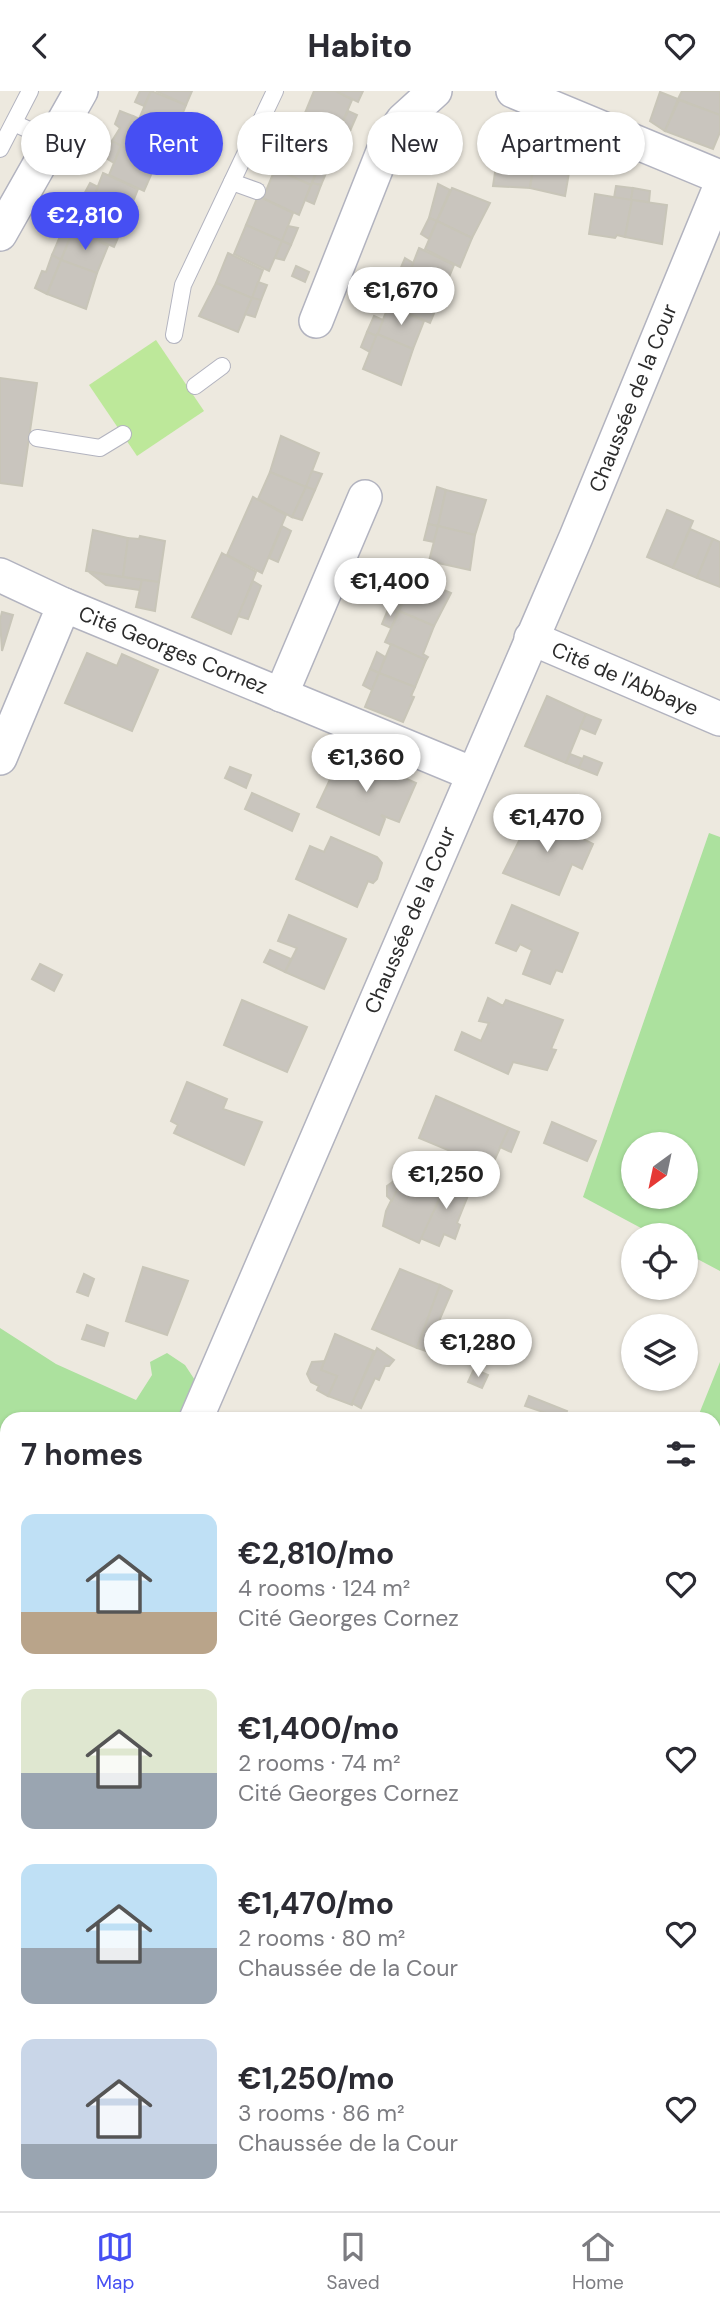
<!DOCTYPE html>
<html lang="en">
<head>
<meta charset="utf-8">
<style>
	:root { --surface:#fff; --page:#f2f2f3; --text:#2b2b33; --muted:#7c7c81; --line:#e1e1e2; --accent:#464ff3 }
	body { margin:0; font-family:"DM Sans",sans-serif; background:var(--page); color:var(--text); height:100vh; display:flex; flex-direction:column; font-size:26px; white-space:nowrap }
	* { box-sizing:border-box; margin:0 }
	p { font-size:23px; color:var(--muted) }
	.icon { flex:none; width:38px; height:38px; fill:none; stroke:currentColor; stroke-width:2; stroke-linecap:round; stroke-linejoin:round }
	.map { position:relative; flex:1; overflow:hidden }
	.drawer { position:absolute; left:0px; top:1321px; width:721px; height:800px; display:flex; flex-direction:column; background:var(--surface); border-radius:21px 21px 0 0; box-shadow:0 2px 5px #0004 }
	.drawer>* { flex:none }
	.hud { position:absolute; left:21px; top:21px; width:679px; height:63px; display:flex; gap:14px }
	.needle { width:46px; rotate:213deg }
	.controls { position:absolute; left:621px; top:1041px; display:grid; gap:14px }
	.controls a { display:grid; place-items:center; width:77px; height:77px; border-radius:50%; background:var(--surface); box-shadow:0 2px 5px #0004; font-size:35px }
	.price { position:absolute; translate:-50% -60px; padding:0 16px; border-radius:24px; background:#fff; color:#222; font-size:23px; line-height:46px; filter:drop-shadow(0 2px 4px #0008) }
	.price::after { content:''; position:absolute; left:50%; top:42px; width:21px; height:16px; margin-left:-10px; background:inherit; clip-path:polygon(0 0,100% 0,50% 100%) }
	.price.selected { background:var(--accent); color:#fff }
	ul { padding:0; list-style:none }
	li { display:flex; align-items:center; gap:21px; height:175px; padding:0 21px }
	li span { display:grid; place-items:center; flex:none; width:196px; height:140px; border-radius:14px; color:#555 }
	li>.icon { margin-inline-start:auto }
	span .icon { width:84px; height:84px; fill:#fffc; stroke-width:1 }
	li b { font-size:30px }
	h2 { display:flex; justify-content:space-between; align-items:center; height:84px; padding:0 21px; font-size:30px }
	.tag { padding:0 24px; border-radius:32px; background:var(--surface); box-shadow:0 2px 5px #0004; font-size:24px; line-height:63px }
	.tag.selected { background:var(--accent); color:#fff }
	header { display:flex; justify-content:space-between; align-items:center; height:91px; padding:0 21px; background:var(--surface); font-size:32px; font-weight:800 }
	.menu { display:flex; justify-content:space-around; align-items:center; height:98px; border-top:2px solid var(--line); background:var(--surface); font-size:19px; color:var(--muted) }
	.menu a { display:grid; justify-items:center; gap:4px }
	.menu .selected { color:var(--accent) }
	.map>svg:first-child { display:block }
</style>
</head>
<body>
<header><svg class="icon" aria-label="back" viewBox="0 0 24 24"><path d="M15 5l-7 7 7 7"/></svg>Habito<svg class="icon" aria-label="heart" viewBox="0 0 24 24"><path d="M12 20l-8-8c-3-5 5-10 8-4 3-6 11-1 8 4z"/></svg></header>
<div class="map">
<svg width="720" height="2120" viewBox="0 0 720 2120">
	<rect width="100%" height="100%" fill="#ede9df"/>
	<g fill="#ace19e" fill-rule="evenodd">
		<path d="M709,742L720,746V1180L686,1162V1144H654L583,1106ZM634,1054H686V1106H634Z"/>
		<path d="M0,1237L56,1273L136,1309L152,1284L150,1271L167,1262L185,1274L210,1312L203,1328H7V1391L0,1389Z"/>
		<path d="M720,1271V2120H367L364,2114H714V1328H697Z"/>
	</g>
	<g fill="#bde89a">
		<path d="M156,249L204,320L137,365L89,294Z"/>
		<path d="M7,1912V2114H329L332,2120H0V1929Z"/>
	</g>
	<g fill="#c9c5be" stroke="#c8c5b8" stroke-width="2">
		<path d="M140,0H151L144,15L135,11Z"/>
		<path d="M151,0L186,14L174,44L139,28Z"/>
		<path d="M156,0H192L186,14Z"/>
		<path d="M314,0H336L352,9L340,37L305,22Z"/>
		<path d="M336,0H363L358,11Z"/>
		<path d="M682,0H720V24L678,8Z"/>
		<path d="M660,1L678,8L665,40L650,30Z"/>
		<path d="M679,9L720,24V41L713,58L665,40Z"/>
		<path d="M120,20L133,25L121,55L112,50L120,37L115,33Z"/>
		<path d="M348,20L357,24L350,40L340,37Z"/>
		<path d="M305,22L340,37L328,67L293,50Z"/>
		<path d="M133,25L169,42L157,70L121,55Z"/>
		<path d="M340,37L350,40L344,56L334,53Z"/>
		<path d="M519,47L537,49L536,59L518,56Z"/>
		<path d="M288,48L323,66L311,94L275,78Z"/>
		<path d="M537,49L553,52L552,61L536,59Z"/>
		<path d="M112,50L121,55L114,72L106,67Z"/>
		<path d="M499,54L536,59L530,97L493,95Z"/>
		<path d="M121,55L157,70L144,100L109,84Z"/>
		<path d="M536,59L572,64L565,105L530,97Z"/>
		<path d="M323,66L332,68L321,94L312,92Z"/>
		<path d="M275,78L311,94L299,124L263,107Z"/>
		<path d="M103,82L138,98L126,128L91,113Z"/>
		<path d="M90,92L98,96L91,111L82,107Z"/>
		<path d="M312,92L321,94L314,113L305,109Z"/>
		<path d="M438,93L450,99L437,130L429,127Z"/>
		<path d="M616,95L633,97L631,109L614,107Z"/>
		<path d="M452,97L490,112L472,147L437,130Z"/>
		<path d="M633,97L650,100L649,111L631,109Z"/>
		<path d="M595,103L632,109L625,146L617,144L615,147L589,143Z"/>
		<path d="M258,105L293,122L282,150L246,134Z"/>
		<path d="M82,107L91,111L79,140L64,136L75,124Z"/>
		<path d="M632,109L667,114L662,153L625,146Z"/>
		<path d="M91,113L126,128L114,156L79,140Z"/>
		<path d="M429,127L437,130L429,148L421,143Z"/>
		<path d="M437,130L472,147L460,176L425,158Z"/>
		<path d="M246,134L282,150L269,180L234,163Z"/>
		<path d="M288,135L298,137L291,154L282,150Z"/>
		<path d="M64,136L73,140L61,169L52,164Z"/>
		<path d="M74,137L108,155L97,182L61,169Z"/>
		<path d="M282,150L291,154L284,169L275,167Z"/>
		<path d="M419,157L454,174L442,203L407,188Z"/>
		<path d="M228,162L263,179L252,207L216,192Z"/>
		<path d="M52,164L61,169L47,203L35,197L42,180L46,181Z"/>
		<path d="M405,167L413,172L406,189L397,186Z"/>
		<path d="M61,169L97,182L86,218L47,203Z"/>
		<path d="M296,175L309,181L305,191L292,185Z"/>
		<path d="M397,186L406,189L395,216L386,213Z"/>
		<path d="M407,188L442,203L430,232L395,216Z"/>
		<path d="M258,191L267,194L261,209L252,207Z"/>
		<path d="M216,192L252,207L238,241L199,225Z"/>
		<path d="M252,207L261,209L255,226L245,223Z"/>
		<path d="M389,214L424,230L413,258L377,243Z"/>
		<path d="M374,225L383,229L377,245L367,241Z"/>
		<path d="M367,241L377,245L370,261L361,256Z"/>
		<path d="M377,243L413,258L401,294L363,278Z"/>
		<path d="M0,287L37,292L22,395L0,392Z"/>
		<path d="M281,345L319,362L306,396L270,381Z"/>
		<path d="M312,380L322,383L315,399L306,396Z"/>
		<path d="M270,381L306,396L292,426L258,408Z"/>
		<path d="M306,396L315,399L302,429L292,426Z"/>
		<path d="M437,396L446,399L438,435L428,433Z"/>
		<path d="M446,399L486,409L475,444L438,435Z"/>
		<path d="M253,406L286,424L262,482L227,464Z"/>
		<path d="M667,419L693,430L673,477L647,466Z"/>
		<path d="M428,433L438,435L434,451L424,449Z"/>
		<path d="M282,435L291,440L278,471L269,467Z"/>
		<path d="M438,435L475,444L470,479L429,470Z"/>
		<path d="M690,438L713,448L697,487L673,477Z"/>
		<path d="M93,439L128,447L123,486L86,480Z"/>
		<path d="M140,445L165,450L159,491L123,486L128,447L139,448Z"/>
		<path d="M713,448L720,451V496L697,487Z"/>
		<path d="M222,462L256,481L231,543L192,526Z"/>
		<path d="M89,481L142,489L140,499L106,494Z"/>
		<path d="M398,486L411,491L406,504L390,502Z"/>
		<path d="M413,486L451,502L434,535L399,520Z"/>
		<path d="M142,489L159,491L155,520L136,516Z"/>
		<path d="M253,490L261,495L248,528L238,525Z"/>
		<path d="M396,501L406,504L398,522L389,516Z"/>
		<path d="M389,516L398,522L391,537L382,533Z"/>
		<path d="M399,520L434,535L423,563L428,566L426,569L385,551Z"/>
		<path d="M2,521L13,524L2,560L0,529Z"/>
		<path d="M391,553L426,569L415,596L379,582Z"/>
		<path d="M377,561L385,566L379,582L370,578Z"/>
		<path d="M87,562L117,575L122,563L158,579L132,640L65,612Z"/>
		<path d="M370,578L379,582L372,599L363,594Z"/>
		<path d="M379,582L415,596L411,605L414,606L403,631L365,616Z"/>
		<path d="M547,605L586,623L566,672L525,655Z"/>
		<path d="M586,623L601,629L595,643L580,637Z"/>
		<path d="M342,663L359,671L360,667L416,692L399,731L381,724L385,728L379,744L317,716Z"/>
		<path d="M570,663L583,668L579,677L566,672Z"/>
		<path d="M584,665L602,672L597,684L579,677Z"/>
		<path d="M230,676L251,684L246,697L225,687Z"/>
		<path d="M252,702L299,723L292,740L245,718Z"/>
		<path d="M533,722L574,739L573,743L593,753L582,778L572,773L559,804L503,782Z"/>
		<path d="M331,746L377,766L382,772L377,788L373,792L368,790L357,816L296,788L310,755L324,761Z"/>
		<path d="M512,814L578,842L562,881L556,879L550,893L523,883L532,859L520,853L516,860L496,852Z"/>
		<path d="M289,824L346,848L324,898L285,881L297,857L278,850Z"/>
		<path d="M270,859L291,868L285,881L264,871Z"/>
		<path d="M40,873L62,884L54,900L32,888Z"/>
		<path d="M488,907L503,915L506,909L563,929L551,958L556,959L547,979L513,971L508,983L455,959L462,941L481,950L489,932L479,930Z"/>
		<path d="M242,909L307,936L287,981L224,954Z"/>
		<path d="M187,991L227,1008L223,1018L262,1031L244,1074L174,1042L178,1034L171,1030Z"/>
		<path d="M436,1005L509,1037L491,1077L419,1047Z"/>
		<path d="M552,1031L596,1050L587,1070L544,1052Z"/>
		<path d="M509,1037L519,1041L511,1061L500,1056Z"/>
		<path d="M443,1084L471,1097L457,1132L460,1134L455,1148L444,1143L439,1155L420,1147L442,1102L436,1100Z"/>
		<path d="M403,1085L442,1102L419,1152L383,1135L386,1120Z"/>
		<path d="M398,1087L402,1088L392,1110L387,1105V1095Z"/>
		<path d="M143,1176L188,1190L167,1244L126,1230Z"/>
		<path d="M400,1178L440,1194L417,1257L372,1238Z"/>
		<path d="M84,1183L94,1188L88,1205L77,1201Z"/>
		<path d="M440,1194L452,1200L426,1260L417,1257Z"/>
		<path d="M87,1234L108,1242L104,1255L82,1248Z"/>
		<path d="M335,1243L374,1260L352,1314L328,1305L337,1285L321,1279Z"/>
		<path d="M377,1257L394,1269L389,1275H385L379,1289L375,1287L361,1317L352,1312Z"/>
		<path d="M324,1270L321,1279L337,1285L328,1305L317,1299L319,1295L311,1291L307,1283L312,1271Z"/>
		<path d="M474,1278L488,1284L482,1297L468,1291Z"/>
		<path d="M529,1305L567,1320L564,1328L525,1315Z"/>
		<path d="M2,1519L7,1521L5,1548L0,1546Z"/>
		<path d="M7,1543V1599L0,1597V1563Z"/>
		<path d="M0,1645L7,1647V1676L0,1673Z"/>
		<path d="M0,1689L7,1692V1713L0,1711Z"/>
		<path d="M0,1711L7,1713V1737L0,1734Z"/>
	</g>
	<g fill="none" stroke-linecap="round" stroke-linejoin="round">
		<defs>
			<g id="lane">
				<path d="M14,32L42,45"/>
				<path d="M259,33L285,44"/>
				<path d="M0,58L30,0"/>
				<path d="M232,91L257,100"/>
				<path d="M174,244L183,194L275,0"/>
				<path d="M195,295L222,275"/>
				<path d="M37,347L100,357L123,343"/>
			</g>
			<g id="street">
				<path d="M513,0L720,86"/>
				<path d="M0,143L81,0"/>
				<path d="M316,230L386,53L403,29L435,0"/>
				<path d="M0,484L64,514L0,667"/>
				<path d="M64,514L473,683"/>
				<path d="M531,547L720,628"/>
				<path d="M281,604L365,406"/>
				<path d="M196,1328L576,446L720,96"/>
				<path d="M0,1625L7,1627"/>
				<path d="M0,1796L7,1780"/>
			</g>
		</defs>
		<use href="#lane" stroke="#b2b3bf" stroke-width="18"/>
		<use href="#street" stroke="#b2b3bf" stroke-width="36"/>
		<use href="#lane" stroke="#fff" stroke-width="16"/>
		<use href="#street" stroke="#fff" stroke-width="33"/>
	</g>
	<g text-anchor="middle" stroke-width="5" stroke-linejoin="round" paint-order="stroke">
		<g font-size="21" fill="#2c2c2c" stroke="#fff">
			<text transform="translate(633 307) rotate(-68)" y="7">Chaussée de la Cour</text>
			<text transform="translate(173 559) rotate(22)" y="7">Cité Georges Cornez</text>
			<text transform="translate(625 588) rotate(23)" y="7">Cité de l'Abbaye</text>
			<text transform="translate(410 829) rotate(-67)" y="7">Chaussée de la Cour</text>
		</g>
	</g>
</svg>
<div class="controls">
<a><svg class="needle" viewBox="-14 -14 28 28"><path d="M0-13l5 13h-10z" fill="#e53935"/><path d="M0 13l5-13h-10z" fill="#7c7c81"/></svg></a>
<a><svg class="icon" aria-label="locate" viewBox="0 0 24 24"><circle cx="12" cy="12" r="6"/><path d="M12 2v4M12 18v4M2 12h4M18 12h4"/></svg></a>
<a><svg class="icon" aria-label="layers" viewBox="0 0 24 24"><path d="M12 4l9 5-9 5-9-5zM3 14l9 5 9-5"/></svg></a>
</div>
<b class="price selected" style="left:85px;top:161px">€2,810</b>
<b class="price" style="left:401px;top:236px">€1,670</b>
<b class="price" style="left:390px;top:527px">€1,400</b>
<b class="price" style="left:366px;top:703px">€1,360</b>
<b class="price" style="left:547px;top:763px">€1,470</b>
<b class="price" style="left:446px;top:1120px">€1,250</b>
<b class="price" style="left:478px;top:1288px">€1,280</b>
<div class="hud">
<a class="tag">Buy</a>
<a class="tag selected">Rent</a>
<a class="tag">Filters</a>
<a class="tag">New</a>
<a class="tag">Apartment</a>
</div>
<section class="drawer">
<h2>7 homes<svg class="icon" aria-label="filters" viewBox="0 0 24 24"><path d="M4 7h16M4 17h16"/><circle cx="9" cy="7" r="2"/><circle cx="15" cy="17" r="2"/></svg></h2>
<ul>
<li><span style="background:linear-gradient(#bfe0f5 70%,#b9a48a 0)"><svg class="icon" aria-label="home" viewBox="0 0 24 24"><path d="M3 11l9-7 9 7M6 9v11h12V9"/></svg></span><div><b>€2,810/mo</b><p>4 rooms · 124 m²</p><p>Cité Georges Cornez</p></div><svg class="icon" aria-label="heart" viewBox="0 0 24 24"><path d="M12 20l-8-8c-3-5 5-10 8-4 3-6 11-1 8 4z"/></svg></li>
<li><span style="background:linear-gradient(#dfe7d0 60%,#9aa5b1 0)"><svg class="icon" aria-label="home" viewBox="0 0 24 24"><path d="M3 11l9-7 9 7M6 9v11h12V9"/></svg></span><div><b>€1,400/mo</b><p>2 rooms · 74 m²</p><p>Cité Georges Cornez</p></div><svg class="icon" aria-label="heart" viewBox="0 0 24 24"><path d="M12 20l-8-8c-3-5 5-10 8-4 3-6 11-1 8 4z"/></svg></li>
<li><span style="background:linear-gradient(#bfe0f5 60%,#9aa5b1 0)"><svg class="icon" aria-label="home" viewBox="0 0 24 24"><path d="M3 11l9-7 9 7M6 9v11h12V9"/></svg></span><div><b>€1,470/mo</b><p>2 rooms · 80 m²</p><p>Chaussée de la Cour</p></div><svg class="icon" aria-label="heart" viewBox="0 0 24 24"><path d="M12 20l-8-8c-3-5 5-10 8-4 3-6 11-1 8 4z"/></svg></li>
<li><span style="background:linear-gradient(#c9d6e8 75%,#9aa5b1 0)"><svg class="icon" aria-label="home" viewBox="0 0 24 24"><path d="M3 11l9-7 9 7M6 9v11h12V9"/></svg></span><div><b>€1,250/mo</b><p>3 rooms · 86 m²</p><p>Chaussée de la Cour</p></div><svg class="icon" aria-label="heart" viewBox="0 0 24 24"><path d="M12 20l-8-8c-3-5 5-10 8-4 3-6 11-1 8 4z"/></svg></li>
</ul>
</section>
</div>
<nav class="menu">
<a class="selected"><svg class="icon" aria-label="map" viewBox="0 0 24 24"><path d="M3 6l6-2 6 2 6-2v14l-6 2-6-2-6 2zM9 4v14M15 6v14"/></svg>Map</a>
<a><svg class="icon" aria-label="saved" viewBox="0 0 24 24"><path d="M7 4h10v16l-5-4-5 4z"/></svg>Saved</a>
<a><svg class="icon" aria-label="home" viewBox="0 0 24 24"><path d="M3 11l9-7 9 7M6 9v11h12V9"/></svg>Home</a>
</nav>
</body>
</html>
